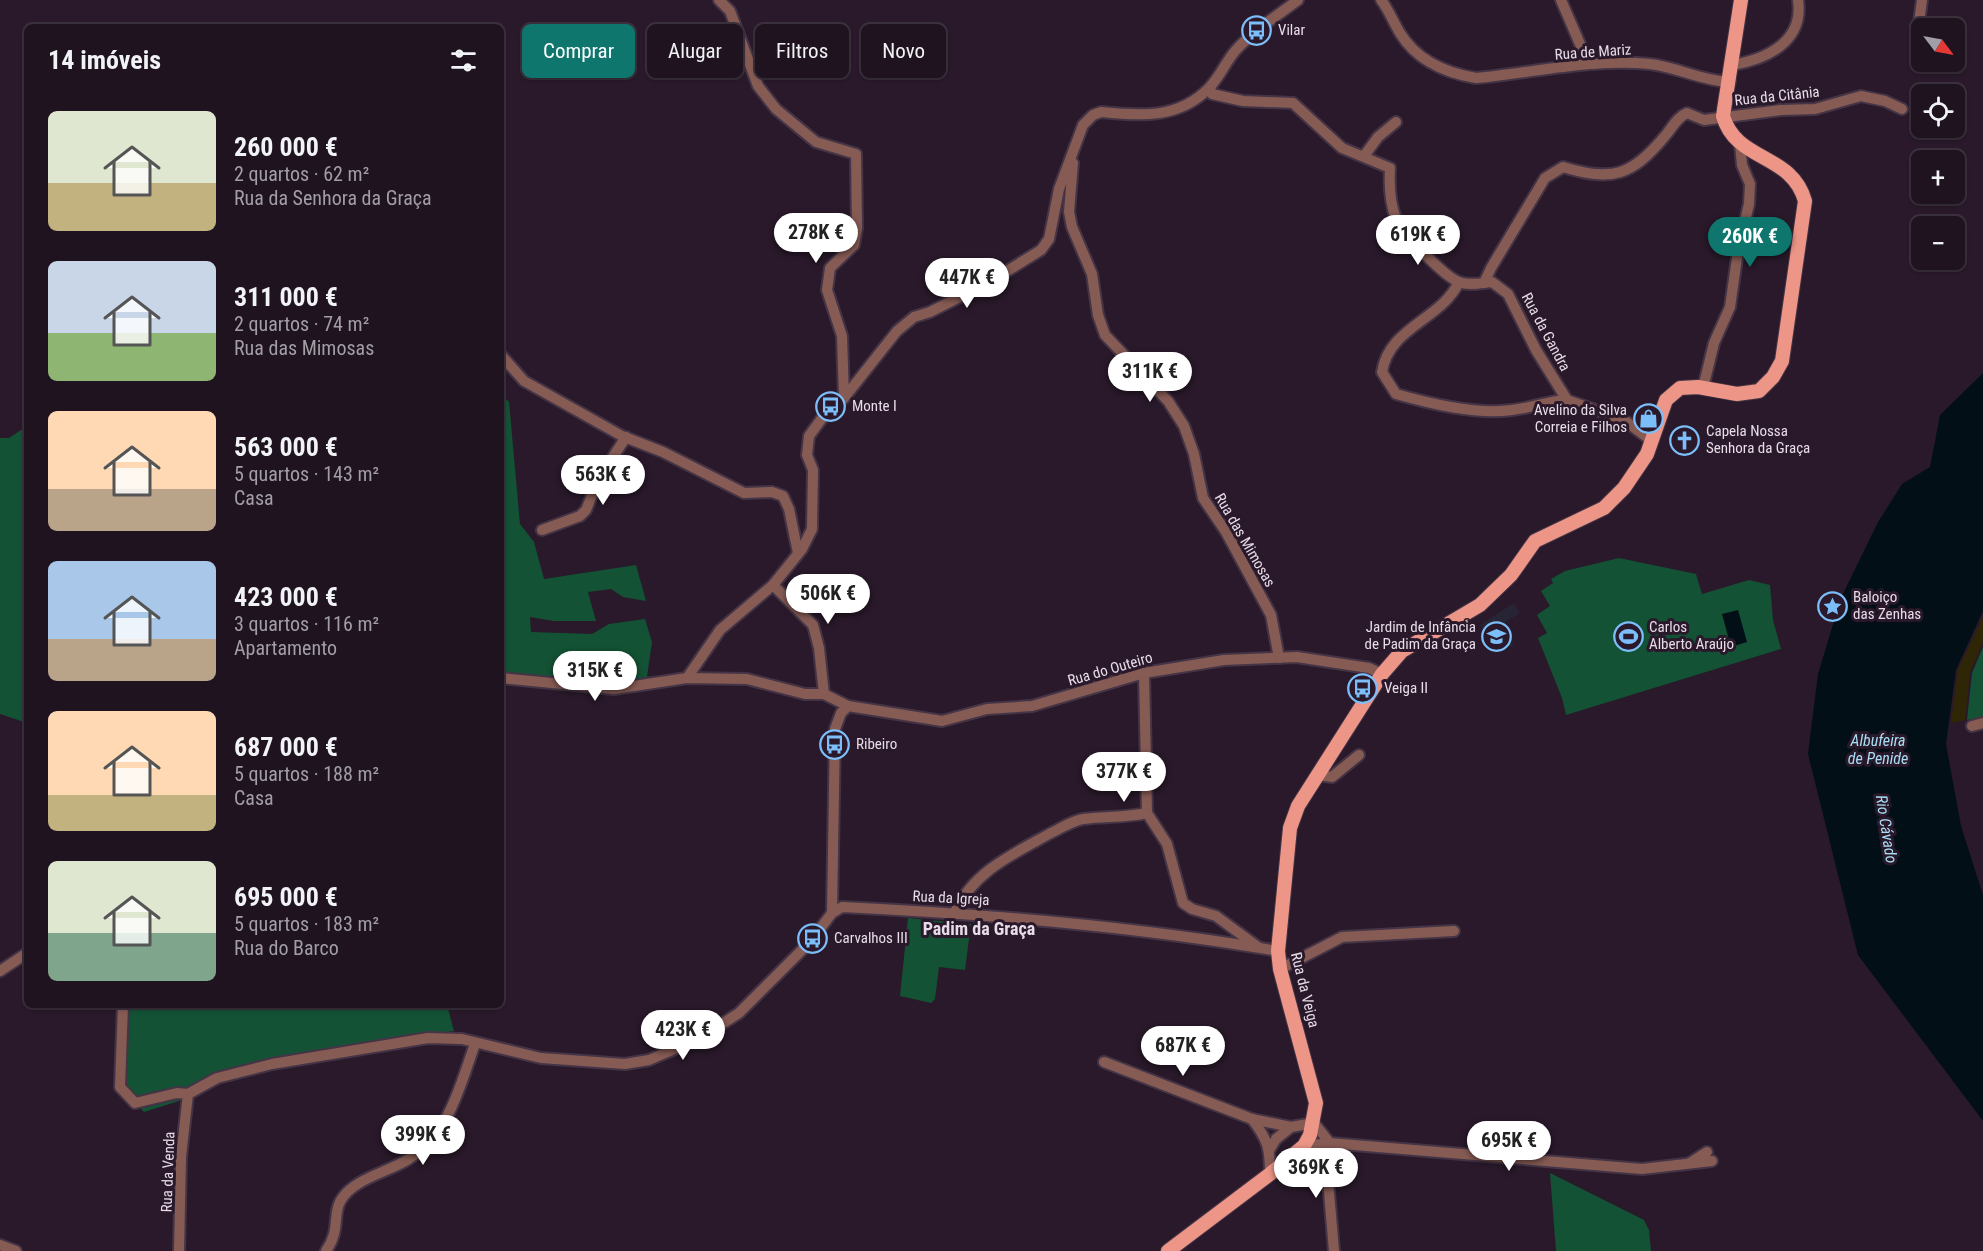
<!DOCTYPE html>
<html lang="pt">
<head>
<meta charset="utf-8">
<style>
	:root { --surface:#1f1320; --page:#2c202d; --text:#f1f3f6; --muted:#a19ea5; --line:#3c323e; --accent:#0f766e }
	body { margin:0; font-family:"Roboto Condensed",sans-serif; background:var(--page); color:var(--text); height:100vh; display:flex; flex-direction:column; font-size:22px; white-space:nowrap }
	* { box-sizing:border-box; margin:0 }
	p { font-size:20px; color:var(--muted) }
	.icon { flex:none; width:33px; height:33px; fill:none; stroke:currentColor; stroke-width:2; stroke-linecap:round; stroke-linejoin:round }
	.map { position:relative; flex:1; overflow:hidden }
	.sheet { position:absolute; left:24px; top:24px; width:480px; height:984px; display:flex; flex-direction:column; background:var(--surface); border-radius:9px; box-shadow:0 2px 4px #0004,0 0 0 2px var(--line) }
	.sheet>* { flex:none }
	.hud { position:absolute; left:522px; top:24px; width:570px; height:54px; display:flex; gap:12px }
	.needle { width:39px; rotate:122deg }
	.fabs { position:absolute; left:1911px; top:18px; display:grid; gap:12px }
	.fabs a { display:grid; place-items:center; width:54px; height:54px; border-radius:9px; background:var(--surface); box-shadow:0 2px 4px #0004,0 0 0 2px var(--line); font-size:30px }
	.price { position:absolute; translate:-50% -51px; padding:0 14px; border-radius:21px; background:#fff; color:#222; font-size:20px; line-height:39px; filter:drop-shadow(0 2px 3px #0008) }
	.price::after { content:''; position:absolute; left:50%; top:36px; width:18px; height:14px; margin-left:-9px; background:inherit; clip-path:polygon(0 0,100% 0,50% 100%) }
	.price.on { background:var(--accent); color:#fff }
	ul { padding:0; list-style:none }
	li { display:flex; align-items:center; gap:18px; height:150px; padding:0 24px }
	li span { display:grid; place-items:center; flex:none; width:168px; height:120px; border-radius:9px; color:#555 }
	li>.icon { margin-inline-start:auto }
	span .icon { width:72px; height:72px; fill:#fffc; stroke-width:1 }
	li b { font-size:26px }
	h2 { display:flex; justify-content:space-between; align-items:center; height:72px; padding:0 24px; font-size:26px }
	.pill { padding:0 21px; border-radius:9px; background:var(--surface); box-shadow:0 2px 4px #0004,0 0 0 2px var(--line); font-size:21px; line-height:54px }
	.pill.on { background:var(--accent); color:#fff }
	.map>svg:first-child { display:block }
</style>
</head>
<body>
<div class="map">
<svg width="1983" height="1251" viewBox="0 0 1983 1251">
	<rect width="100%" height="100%" fill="#29192a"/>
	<path fill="#272435" d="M1514,603L1520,613L1501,625L1514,646L1496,649L1480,625Z"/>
	<g fill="#135234">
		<path d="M501,394L509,402L520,524L534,542L544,579L636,565L646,601L623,597L611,589L588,592L596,621H554L530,617L531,632L592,634L609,624L645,619L652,642L647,677L618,682L501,676Z"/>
		<path d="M27,426V723L0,714V438H9Z"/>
		<path d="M1619,558L1696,574L1702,594L1749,580L1770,585L1773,620L1781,649L1566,715L1562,698L1538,638L1547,633L1537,615L1550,606L1541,591L1553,583L1551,579L1565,571Z"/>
		<path d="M1983,647V717L1967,720L1972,673Z"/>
		<path d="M908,918L971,924L965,970L939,967L935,999L931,1003L900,996Z"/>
		<path d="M123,1005H447L454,1031L397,1038L224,1071C206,1078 187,1083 179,1101L144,1112L120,1087Z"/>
		<path d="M1550,1173L1644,1220L1649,1230L1651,1251H1556Z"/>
	</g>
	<path fill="#2f2605" d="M1983,617V642L1970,672L1965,720L1951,723L1958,670Z"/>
	<g fill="#020f16">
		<path d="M1983,373V611L1956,670L1946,744L1961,826L1983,895V1121L1858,955L1808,754L1818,674L1841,598L1878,522L1902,484L1930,467L1940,415Z"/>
		<path d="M1738,610L1747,642L1731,647L1722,614Z"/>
	</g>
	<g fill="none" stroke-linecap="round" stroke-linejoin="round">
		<defs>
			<g id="minor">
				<path d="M719,0L730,11L758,86L776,109L816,142L856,154L857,228L854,245L830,268L827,290L842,336L844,398"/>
				<path d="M1381,0C1389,10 1393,22 1400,33C1417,61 1446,73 1476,78C1532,73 1594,58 1650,64C1677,67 1702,81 1730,82"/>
				<path d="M1561,0L1583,51L1593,64"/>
				<path d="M1917,37L1922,0"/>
				<path d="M1732,65C1768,59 1804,41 1798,0"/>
				<path d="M1210,88L1212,94L1243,101L1293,103L1342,148L1390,168C1389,184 1390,203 1396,219C1402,233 1445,277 1459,282C1469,286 1481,283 1492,282L1508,294L1536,350L1567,400L1624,420L1652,441"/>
				<path d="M1364,156L1378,137L1396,122"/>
				<path d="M1073,163L1069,212L1072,227L1092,274L1098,315L1105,335L1168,401L1184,426L1194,454L1203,498L1226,532L1271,615L1279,658"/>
				<path d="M1459,282C1441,320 1389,327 1382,372L1396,394C1431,404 1476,415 1512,410C1531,408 1548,401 1567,400"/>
				<path d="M1484,283L1491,268L1545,178L1563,167C1612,182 1632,176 1665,136C1672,128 1677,117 1687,113L1704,120L1781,110L1815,109L1861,96L1885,101L1902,109"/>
				<path d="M501,355L524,381L622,436L663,452L744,493L772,492L783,496L789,509L798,553"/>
				<path d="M1703,388L1714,343L1730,307L1738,251L1749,204L1750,184L1742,165L1740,144"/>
				<path d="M542,530L580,516L586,510L598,480L626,437"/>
				<path d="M773,585L813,625L819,648L824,694"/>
				<path d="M1144,673L1147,813"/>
				<path d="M501,678L614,689L687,678L747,679L805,694H824L848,706L942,721L987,709L1032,706L1144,673L1224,660L1297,657L1369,668L1382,674"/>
				<path d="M687,678L720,630L773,585L802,549L812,529L813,470L807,455L809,436L831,406L844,398L897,331L914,317L930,312L991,281L1041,250L1049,239L1059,189L1083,125L1093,115L1101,112C1141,116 1179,119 1209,88C1220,77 1226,61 1236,50C1254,30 1277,16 1298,0"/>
				<path d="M1972,726L1983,723"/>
				<path d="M1318,775L1332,777L1359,755"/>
				<path d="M955,912C973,872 1013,854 1049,834C1060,829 1071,821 1083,819C1104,816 1125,818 1147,813L1167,844L1183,903L1192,909L1216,916L1258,947"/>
				<path d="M832,913L835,729L841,713L848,706"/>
				<path d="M1280,969L1342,937L1454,931"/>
				<path d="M0,971L27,953"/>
				<path d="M123,1005L120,1087L135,1103L177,1093L188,1094L217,1078L272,1064L428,1038L462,1039L541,1058L625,1064L649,1060L700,1038L739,1013L810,942L832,913L842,907C989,914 1133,926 1278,951"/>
				<path d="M1104,1062L1252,1119L1291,1127L1314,1123L1330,1143"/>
				<path d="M1252,1119C1268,1140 1270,1148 1270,1174"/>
				<path d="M1325,1145L1334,1251"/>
				<path d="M1304,1146L1330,1143L1642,1169L1712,1161"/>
				<path d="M1270,1149L1276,1139L1291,1127"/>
				<path d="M1690,1163L1707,1152"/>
				<path d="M0,1245L16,1251"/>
				<path d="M179,1251L181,1157L188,1094"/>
				<path d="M326,1251C341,1230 332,1214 341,1200C353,1179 388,1172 407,1160C450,1133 459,1088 475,1044"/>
			</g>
			<path id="major" d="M1168,1251L1270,1174L1304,1146L1310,1135L1316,1103L1280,969L1278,951L1290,828L1298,806L1382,674L1402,651L1480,605L1511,575L1535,541L1604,508L1624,488L1647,454L1666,400L1680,388L1698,387L1737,394L1759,391L1773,377L1782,361L1805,201C1792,153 1736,162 1723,116L1741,0"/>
		</defs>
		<use href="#minor" stroke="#443445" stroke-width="14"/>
		<use href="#major" stroke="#443445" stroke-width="16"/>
		<use href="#minor" stroke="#865b54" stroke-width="10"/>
		<use href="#major" stroke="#ed9687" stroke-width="14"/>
	</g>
	<defs>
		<symbol id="bus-ring" viewBox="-11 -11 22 22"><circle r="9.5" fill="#29192a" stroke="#7cbef9" stroke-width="1.5"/><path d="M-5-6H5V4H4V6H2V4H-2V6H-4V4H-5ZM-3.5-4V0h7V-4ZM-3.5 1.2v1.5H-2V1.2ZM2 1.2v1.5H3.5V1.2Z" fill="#7cbef9"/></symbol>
		<symbol id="shop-ring" viewBox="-11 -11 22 22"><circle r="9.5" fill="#29192a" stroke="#7cbef9" stroke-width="1.5"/><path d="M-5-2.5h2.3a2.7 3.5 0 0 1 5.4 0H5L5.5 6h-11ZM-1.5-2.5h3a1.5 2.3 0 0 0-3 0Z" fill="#7cbef9"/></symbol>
		<symbol id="church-ring" viewBox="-11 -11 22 22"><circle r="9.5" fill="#29192a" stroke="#7cbef9" stroke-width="1.5"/><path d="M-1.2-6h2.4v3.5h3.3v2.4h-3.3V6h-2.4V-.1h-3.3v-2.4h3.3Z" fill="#7cbef9"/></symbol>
		<symbol id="sight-ring" viewBox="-11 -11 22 22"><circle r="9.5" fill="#29192a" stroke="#7cbef9" stroke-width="1.5"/><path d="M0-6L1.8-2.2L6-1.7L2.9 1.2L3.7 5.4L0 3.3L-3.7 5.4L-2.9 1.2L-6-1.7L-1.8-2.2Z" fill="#7cbef9"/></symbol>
		<symbol id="school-ring" viewBox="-11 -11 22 22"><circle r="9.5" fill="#29192a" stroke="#7cbef9" stroke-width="1.5"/><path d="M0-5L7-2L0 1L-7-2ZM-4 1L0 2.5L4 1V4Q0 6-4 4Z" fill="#7cbef9"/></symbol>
		<symbol id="stadium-ring" viewBox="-11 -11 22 22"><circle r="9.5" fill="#29192a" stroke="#7cbef9" stroke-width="1.5"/><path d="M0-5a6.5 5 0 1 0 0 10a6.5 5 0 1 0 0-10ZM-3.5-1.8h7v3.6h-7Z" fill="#7cbef9"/></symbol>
	</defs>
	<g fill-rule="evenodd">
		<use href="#bus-ring" x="1240" y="14" width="33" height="33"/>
		<use href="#bus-ring" x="814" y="390" width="33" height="33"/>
		<use href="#shop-ring" x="1632" y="402" width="33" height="33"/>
		<use href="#church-ring" x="1668" y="424" width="33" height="33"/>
		<use href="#sight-ring" x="1816" y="590" width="33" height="33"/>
		<use href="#school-ring" x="1480" y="620" width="33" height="33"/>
		<use href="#stadium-ring" x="1612" y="620" width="33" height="33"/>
		<use href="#bus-ring" x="1346" y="672" width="33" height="33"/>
		<use href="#bus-ring" x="818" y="728" width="33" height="33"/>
		<use href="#bus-ring" x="796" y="922" width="33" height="33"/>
	</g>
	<g text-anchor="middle" stroke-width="6" stroke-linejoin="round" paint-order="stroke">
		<g font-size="15" fill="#e7dce8" stroke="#29192a" text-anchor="start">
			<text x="1278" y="35">Vilar</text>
			<text x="852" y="411">Monte I</text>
			<text x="1627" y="415" text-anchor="end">Avelino da Silva<tspan x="1627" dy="17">Correia e Filhos</tspan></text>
			<text x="1706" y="436">Capela Nossa<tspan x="1706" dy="17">Senhora da Graça</tspan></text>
			<text x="1853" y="602">Baloiço<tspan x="1853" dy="17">das Zenhas</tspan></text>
			<text x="1476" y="632" text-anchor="end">Jardim de Infância<tspan x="1476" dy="17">de Padim da Graça</tspan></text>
			<text x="1649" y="632">Carlos<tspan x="1649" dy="17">Alberto Araújo</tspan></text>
			<text x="1384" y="693">Veiga II</text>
			<text x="856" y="749">Ribeiro</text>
			<text x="834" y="943">Carvalhos III</text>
		</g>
		<g font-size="15" fill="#e7dce8" stroke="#29192a">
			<text transform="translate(1593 52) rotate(-4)" y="5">Rua de Mariz</text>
			<text transform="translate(1777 96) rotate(-6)" y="5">Rua da Citânia</text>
			<text transform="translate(1546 332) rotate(62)" y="5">Rua da Gandra</text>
			<text transform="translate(1245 540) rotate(60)" y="5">Rua das Mimosas</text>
			<text transform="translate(1110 669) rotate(-16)" y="5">Rua do Outeiro</text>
			<text transform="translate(951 898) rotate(3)" y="5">Rua da Igreja</text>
			<text transform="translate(1305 990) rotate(76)" y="5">Rua da Veiga</text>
			<text transform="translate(168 1172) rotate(-88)" y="5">Rua da Venda</text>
		</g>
		<g font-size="16" font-style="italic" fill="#a9def5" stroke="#29192a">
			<text x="1878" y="746">Albufeira<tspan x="1878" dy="18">de Penide</tspan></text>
			<text transform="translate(1887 829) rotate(81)" y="6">Rio Cávado</text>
		</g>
		<g font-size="18" font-weight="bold" fill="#e7dce8" stroke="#29192a">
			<text x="979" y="935">Padim da Graça</text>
		</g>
	</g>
</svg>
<div class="fabs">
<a><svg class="needle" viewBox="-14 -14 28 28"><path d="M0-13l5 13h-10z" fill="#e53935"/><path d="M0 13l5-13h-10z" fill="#a19ea5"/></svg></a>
<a><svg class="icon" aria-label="locate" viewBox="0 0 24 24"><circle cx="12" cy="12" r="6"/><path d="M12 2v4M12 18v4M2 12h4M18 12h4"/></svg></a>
<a>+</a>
<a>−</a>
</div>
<b class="price" style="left:816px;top:264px">278K €</b>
<b class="price" style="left:1418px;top:266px">619K €</b>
<b class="price on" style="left:1750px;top:268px">260K €</b>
<b class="price" style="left:967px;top:309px">447K €</b>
<b class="price" style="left:1150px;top:403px">311K €</b>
<b class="price" style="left:603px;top:506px">563K €</b>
<b class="price" style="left:828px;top:625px">506K €</b>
<b class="price" style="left:595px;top:702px">315K €</b>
<b class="price" style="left:1124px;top:803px">377K €</b>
<b class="price" style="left:683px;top:1061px">423K €</b>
<b class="price" style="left:1183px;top:1077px">687K €</b>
<b class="price" style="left:423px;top:1166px">399K €</b>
<b class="price" style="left:1509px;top:1172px">695K €</b>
<b class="price" style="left:1316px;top:1199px">369K €</b>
<div class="hud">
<a class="pill on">Comprar</a>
<a class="pill">Alugar</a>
<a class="pill">Filtros</a>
<a class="pill">Novo</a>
</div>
<section class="sheet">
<h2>14 imóveis<svg class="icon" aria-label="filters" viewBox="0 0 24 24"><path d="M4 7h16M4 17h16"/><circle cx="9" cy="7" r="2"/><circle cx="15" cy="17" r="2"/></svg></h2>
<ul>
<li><span style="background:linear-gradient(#dfe7d0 60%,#c2b280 0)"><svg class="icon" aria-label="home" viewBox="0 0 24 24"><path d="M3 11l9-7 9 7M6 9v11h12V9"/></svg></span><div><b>260 000 €</b><p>2 quartos · 62 m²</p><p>Rua da Senhora da Graça</p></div></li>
<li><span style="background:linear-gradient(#c9d6e8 60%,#8fb573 0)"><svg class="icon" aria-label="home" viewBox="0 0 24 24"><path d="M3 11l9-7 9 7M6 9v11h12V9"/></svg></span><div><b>311 000 €</b><p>2 quartos · 74 m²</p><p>Rua das Mimosas</p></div></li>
<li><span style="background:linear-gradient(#ffd9b3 65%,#b9a48a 0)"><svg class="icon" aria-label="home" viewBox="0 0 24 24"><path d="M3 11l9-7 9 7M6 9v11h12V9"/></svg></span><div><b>563 000 €</b><p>5 quartos · 143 m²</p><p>Casa</p></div></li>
<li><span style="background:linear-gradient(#a9c7e8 65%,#b9a48a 0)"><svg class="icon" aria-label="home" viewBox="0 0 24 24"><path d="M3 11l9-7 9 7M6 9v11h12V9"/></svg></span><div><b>423 000 €</b><p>3 quartos · 116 m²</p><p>Apartamento</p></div></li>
<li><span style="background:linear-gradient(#ffd9b3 70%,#c2b280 0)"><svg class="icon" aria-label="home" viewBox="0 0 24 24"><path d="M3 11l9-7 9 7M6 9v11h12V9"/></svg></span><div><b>687 000 €</b><p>5 quartos · 188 m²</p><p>Casa</p></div></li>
<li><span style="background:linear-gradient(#dfe7d0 60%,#7fa58c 0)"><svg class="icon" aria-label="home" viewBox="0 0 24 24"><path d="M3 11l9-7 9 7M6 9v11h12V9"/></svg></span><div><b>695 000 €</b><p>5 quartos · 183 m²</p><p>Rua do Barco</p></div></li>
</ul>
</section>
</div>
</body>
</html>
